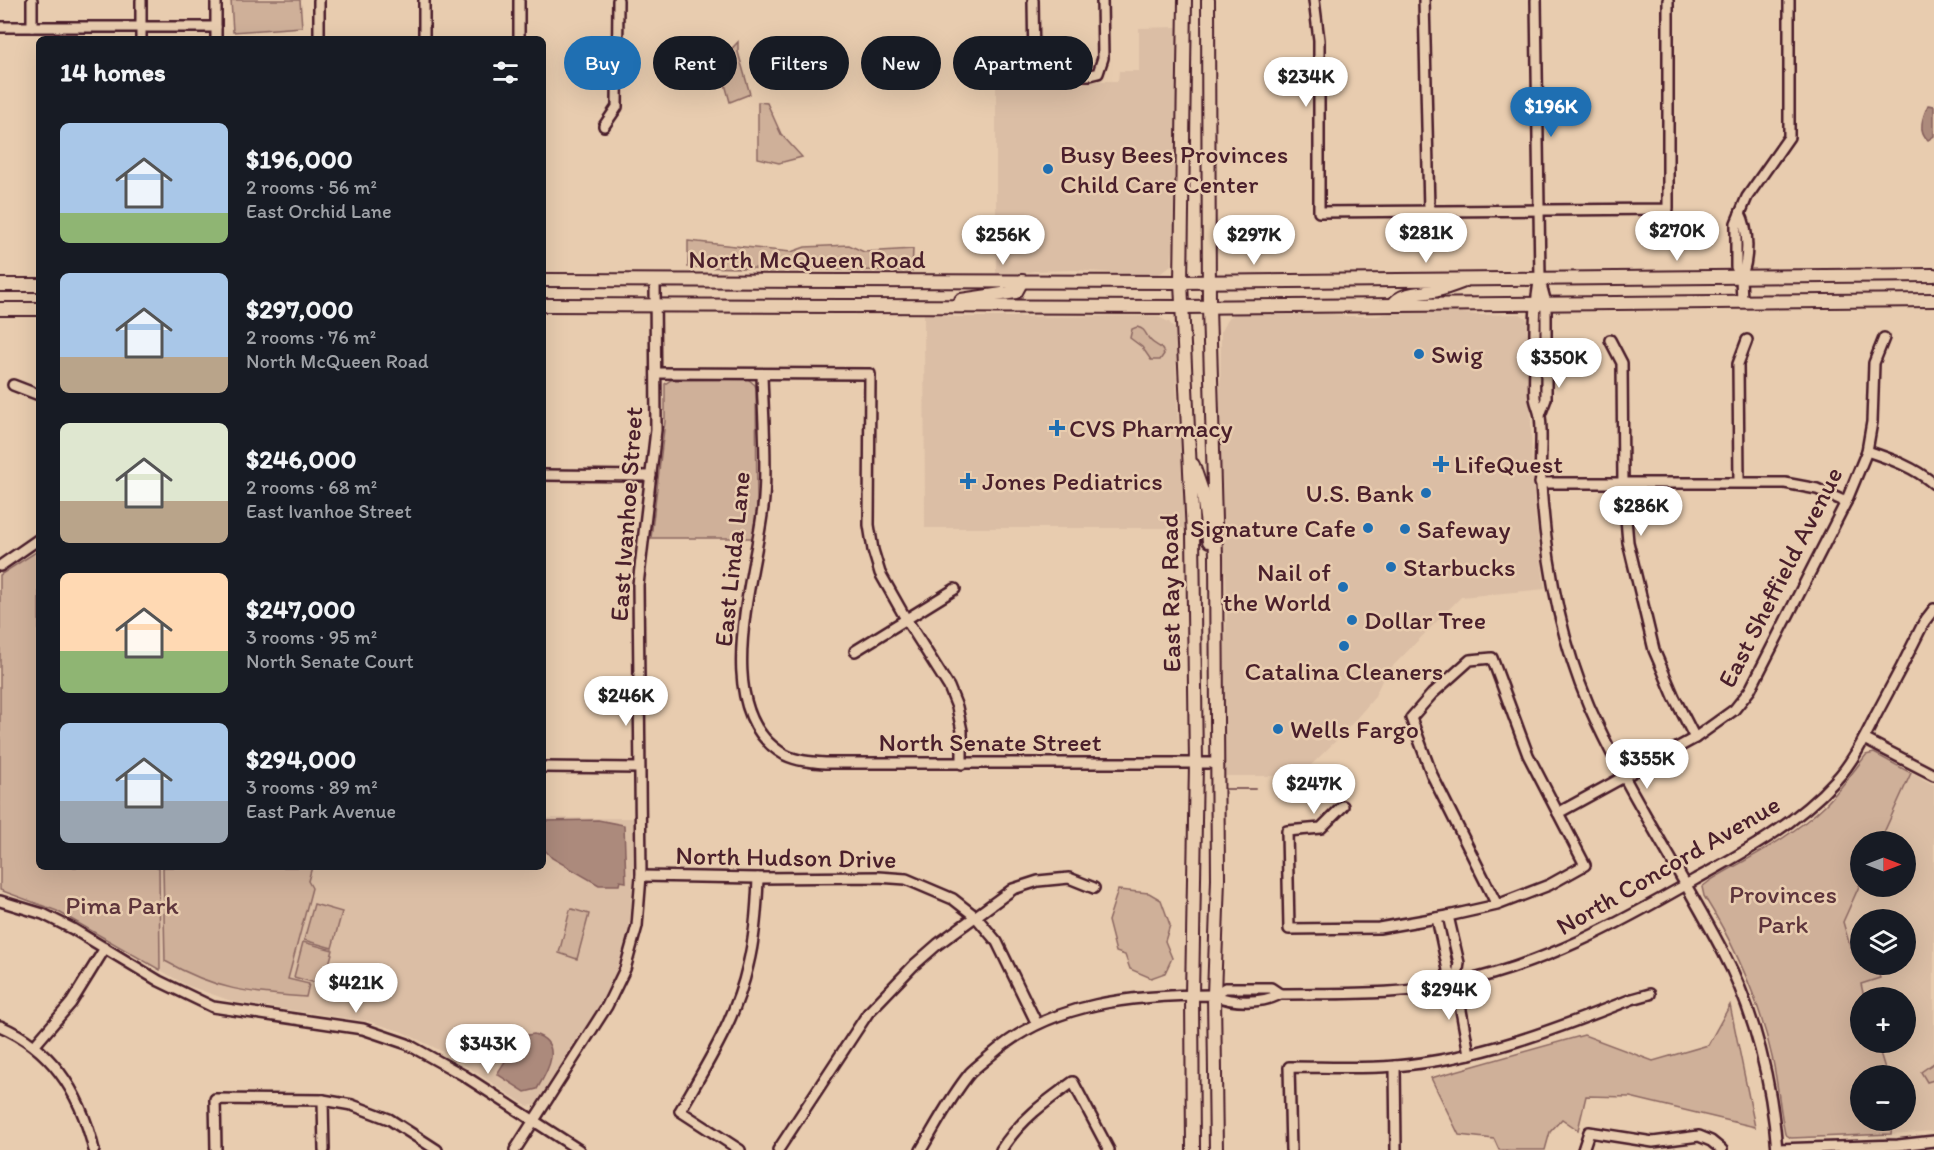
<!DOCTYPE html>
<html lang="en">
<head>
<meta charset="utf-8">
<style>
	:root { --surface:#171b24; --page:#20242c; --text:#f1f3f6; --muted:#9ea1a6; --accent:#1f6fb2 }
	body { margin:0; font-family:Itim,sans-serif; background:var(--page); color:var(--text); height:100vh; display:flex; flex-direction:column; font-size:22px; white-space:nowrap }
	* { box-sizing:border-box; margin:0 }
	p { font-size:20px; color:var(--muted) }
	.icon { flex:none; width:33px; height:33px; fill:none; stroke:currentColor; stroke-width:2; stroke-linecap:round; stroke-linejoin:round }
	.map { position:relative; flex:1; overflow:hidden }
	.details { position:absolute; left:36px; top:36px; width:510px; height:834px; display:flex; flex-direction:column; background:var(--surface); border-radius:9px; box-shadow:0 6px 24px #0002 }
	.details>* { flex:none }
	.hud { position:absolute; left:564px; top:36px; width:570px; height:54px; display:flex; gap:12px }
	.needle { width:39px; rotate:90deg }
	.controls { position:absolute; left:1850px; top:831px; display:grid; gap:12px }
	.controls a { display:grid; place-items:center; width:66px; height:66px; border-radius:50%; background:var(--surface); box-shadow:0 6px 24px #0002; font-size:30px }
	.price { position:absolute; translate:-50% -51px; padding:0 14px; border-radius:21px; background:#fff; color:#222; font-size:20px; line-height:39px; filter:drop-shadow(0 2px 3px #0008) }
	.price::after { content:''; position:absolute; left:50%; top:36px; width:18px; height:14px; margin-left:-9px; background:inherit; clip-path:polygon(0 0,100% 0,50% 100%) }
	.price.active { background:var(--accent); color:#fff }
	ul { padding:0; list-style:none }
	li { display:flex; align-items:center; gap:18px; height:150px; padding:0 24px }
	li span { display:grid; place-items:center; flex:none; width:168px; height:120px; border-radius:9px; color:#555 }
	li>.icon { margin-inline-start:auto }
	span .icon { width:72px; height:72px; fill:#fffc; stroke-width:1 }
	li b { font-size:26px }
	h2 { display:flex; justify-content:space-between; align-items:center; height:72px; padding:0 24px; font-size:26px }
	.chip { padding:0 21px; border-radius:27px; background:var(--surface); box-shadow:0 6px 24px #0002; font-size:21px; line-height:54px }
	.chip.active { background:var(--accent); color:#fff }
	.map>svg:first-child { display:block }
</style>
</head>
<body>
<div class="map">
<svg width="1934" height="1150" viewBox="0 0 1934 1150">
	<rect width="100%" height="100%" fill="#e8ccaf"/>
	<filter id="ink" filterUnits="userSpaceOnUse"><feTurbulence type="fractalNoise" baseFrequency=".0167" numOctaves="2"/><feDisplacementMap in="SourceGraphic" scale="12" xChannelSelector="R" yChannelSelector="G"/><feConvolveMatrix kernelMatrix="1 2 1 2 8 2 1 2 1" color-interpolation-filters="sRGB"/></filter>
	<g filter="url(#ink)">
		<g fill="#dbbea5" fill-rule="evenodd">
			<path d="M1178,27V111L1174,167V242L1171,265L1161,273L1153,276L1074,270L1034,271L1012,275L996,274V80L1118,81L1119,71H1139V28Z"/>
			<path d="M1405,310H1439L1477,315L1520,314L1526,318L1529,322L1532,472L1536,521L1545,589L1461,597L1385,674L1374,698L1343,734L1308,768L1293,774L1272,776H1224V664L1227,611L1226,576L1221,546L1219,477L1221,331L1228,318L1239,312L1306,311L1347,316H1377Z"/>
			<path d="M924,312L955,317L1156,316L1169,322L1176,330L1179,339L1176,370L1178,425L1183,451L1186,528H925Z"/>
			<path d="M1911,773L1934,785V1131L1891,1134L1892,1121L1905,1120V1076L1887,1075L1877,1043L1905,1042V998L1864,997L1843,922L1860,884V886H1905V842L1880,841ZM1860,920H1905V964H1860Z"/>
			<path d="M543,818H633V897L627,941L616,972L605,996L535,1105L527,1106L448,1054L400,1031L367,1021L234,1002L186,985L160,970L159,867H543Z"/>
		</g>
		<g fill="#cfb099" stroke="#8c6862" stroke-width="1.5">
			<path d="M231,0H300L302,27L233,32Z"/>
			<path d="M738,42V52L750,94L730,102L719,62Z"/>
			<path d="M758,102L767,103L781,134L802,157L779,163L758,158Z"/>
			<path d="M688,241L791,252L805,247L849,245L864,252L913,249L912,271L688,267Z"/>
			<path d="M1137,327C1146,329 1145,334 1150,340C1156,347 1162,345 1164,354L1160,360H1151L1142,347L1130,338L1132,329Z"/>
			<path d="M748,379L755,385L756,388L757,510L752,538H651L665,421V384L671,380Z"/>
			<path d="M39,550V867H159L160,970L57,911L0,890V575Z"/>
			<path d="M1874,753L1911,773L1880,841L1860,842V884L1843,922L1852,953L1860,951V964L1876,965L1880,978L1861,984L1864,997L1860,998V1042L1877,1043L1887,1075L1860,1076V1120L1892,1121L1891,1134L1791,1138L1785,1134C1780,1110 1778,1085 1773,1061C1760,1002 1736,947 1704,896L1702,887L1711,880C1750,857 1792,837 1825,805C1840,790 1853,772 1866,755Z"/>
			<path d="M163,867H312L308,881L312,888L288,979L309,984L306,997C248,993 216,990 165,961Z"/>
			<path d="M1118,890L1149,893L1161,900L1170,925L1165,941L1172,958L1165,973L1151,978L1130,969L1125,955L1116,952L1108,921Z"/>
			<path d="M314,904L342,912L332,948L304,940Z"/>
			<path d="M572,909L589,914L577,959L559,953L570,910Z"/>
			<path d="M303,942L333,950L323,985L294,977Z"/>
			<path d="M1730,1005L1755,1127L1630,1097L1586,1096L1578,1130L1562,1119L1550,1132L1545,1150H1499L1494,1139L1459,1135L1431,1078L1584,1035L1653,1061L1708,1045Z"/>
			<path d="M1934,1063V1080L1927,1082L1921,1072Z"/>
		</g>
		<g fill="#ac8a7c" stroke="#855f5c" stroke-width="1.5">
			<path d="M1928,105L1934,106V136L1928,140C1917,131 1923,116 1928,105Z"/>
			<path d="M598,820L624,825L626,882L620,881L619,885H599L552,858L543,848V821Z"/>
			<path d="M534,1034C564,1043 548,1071 537,1089L525,1092L497,1074L521,1036Z"/>
		</g>
		<g fill="none" stroke-linecap="round" stroke-linejoin="round">
			<path stroke="#855f5c" stroke-width="2" d="M1223,789H1255"/>
			<defs>
				<g id="minor">
					<path d="M32,0V27"/>
					<path d="M216,0V39"/>
					<path d="M319,0V39"/>
					<path d="M519,0V39"/>
					<path d="M1033,0L1034,66L1036,72L1042,75H1090L1098,73L1103,58L1102,0"/>
					<path d="M1314,0L1319,40V212L1668,209V0"/>
					<path d="M1424,0L1429,210"/>
					<path d="M1536,0L1540,278C1534,306 1535,332 1535,361C1535,373 1534,386 1535,398C1536,404 1539,410 1540,416C1543,438 1539,462 1541,485C1546,561 1559,636 1589,706C1627,792 1681,871 1724,954C1755,1013 1772,1084 1777,1150"/>
					<path d="M0,27H216"/>
					<path d="M141,39V0"/>
					<path d="M424,39V0"/>
					<path d="M604,126L617,107L618,0"/>
					<path d="M1740,213C1749,230 1749,260 1741,277"/>
					<path d="M1742,302L1741,277L1736,267V223L1747,197L1789,137V0"/>
					<path d="M1610,340L1622,363L1623,484L1628,542L1654,650L1674,697L1695,738"/>
					<path d="M656,373L870,374L869,525L873,550L880,573L906,619L949,687L957,707L962,731V764"/>
					<path d="M762,374C763,415 767,457 764,498C759,568 705,710 785,755C797,761 811,762 825,763H1218"/>
					<path d="M13,385L39,395"/>
					<path d="M1540,415L1546,399V303L1540,281"/>
					<path d="M1867,451C1891,459 1914,467 1934,484"/>
					<path d="M543,475L651,476"/>
					<path d="M1739,482L1738,364L1747,340"/>
					<path d="M1540,483H1785L1817,489L1846,502"/>
					<path d="M0,566L39,539"/>
					<path d="M855,651L955,589"/>
					<path d="M1864,739L1934,775"/>
					<path d="M543,767L639,768"/>
					<path d="M1343,806L1321,828L1287,831L1289,929L1379,928L1448,916L1497,905L1549,885L1585,865L1528,755L1492,658L1470,660L1432,694L1411,718L1432,775L1497,905"/>
					<path d="M1558,813L1695,738L1734,710L1750,690L1846,502L1867,451L1872,422L1874,363L1884,338"/>
					<path d="M641,876L758,878L878,877L906,879L953,899L976,917L997,942L1037,1024"/>
					<path d="M0,901L43,914L73,929L159,981L213,1007L363,1029L407,1044L463,1075L579,1150"/>
					<path d="M1448,916L1459,963L1456,983L1469,1054"/>
					<path d="M1437,918L1448,970L1456,983"/>
					<path d="M1214,995L1225,988H1271L1280,994"/>
					<path d="M0,1026C54,1049 81,1095 94,1150"/>
					<path d="M35,1045L71,1003L105,948"/>
					<path d="M1395,1066L1396,1150"/>
					<path d="M323,1100L324,1150"/>
					<path d="M1777,1149L1898,1145L1934,1141"/>
					<path d="M216,1150L215,1099L323,1100L352,1105L389,1119L437,1150"/>
					<path d="M515,1150L607,1006L625,969L637,926L641,876L638,585L656,430L655,280"/>
					<path d="M740,1150L680,1111C707,1064 736,1019 748,965C755,937 757,908 758,878"/>
					<path d="M778,1150L868,1013L914,965L938,944L1013,889L1038,881L1069,878L1094,888"/>
					<path d="M921,1150C936,1125 951,1096 970,1073C976,1067 984,1061 991,1055C1052,1001 1136,995 1214,995C1232,1003 1262,1004 1280,994C1338,993 1398,996 1456,983C1543,965 1620,923 1696,879C1747,851 1796,824 1836,780C1853,762 1865,737 1876,715C1893,684 1909,653 1924,622L1934,609"/>
					<path d="M1001,1150C1020,1120 1045,1102 1073,1082L1109,1150"/>
					<path d="M1291,1150L1289,1067C1324,1067 1360,1069 1395,1066C1479,1059 1554,1030 1632,999L1650,994"/>
					<path d="M1583,1150L1589,1132L1653,1142L1699,1136L1711,1141L1722,1150"/>
				</g>
				<g id="major">
					<path d="M1185,0L1181,282L1193,534L1196,763L1192,995L1193,1150"/>
					<path d="M1208,0L1209,307L1216,557L1218,879L1214,995L1216,1150"/>
					<path d="M543,280L1181,282L1934,275"/>
					<path d="M0,285H39"/>
					<path d="M961,300L1016,292L1022,281"/>
					<path d="M543,305L1182,307L1934,300"/>
					<path d="M1393,305C1402,291 1424,294 1438,290C1446,288 1454,285 1462,282"/>
					<path d="M0,309H39"/>
					<path d="M1193,465L1203,494L1209,541"/>
				</g>
			</defs>
			<use href="#minor" stroke="#4a1f2b" stroke-width="14"/>
			<use href="#major" stroke="#4a1f2b" stroke-width="16"/>
			<use href="#minor" stroke="#e8ccaf" stroke-width="9"/>
			<use href="#major" stroke="#e8ccaf" stroke-width="12"/>
		</g>
	</g>
	<g fill="#1f6fb2" stroke="#e8ccaf" stroke-width="2">
		<circle cx="1048" cy="169" r="6"/>
		<circle cx="1419" cy="354" r="6"/>
		<path d="M1054 419h6v6h6v6h-6v6h-6v-6h-6v-6h6z"/>
		<path d="M1438 455h6v6h6v6h-6v6h-6v-6h-6v-6h6z"/>
		<path d="M965 472h6v6h6v6h-6v6h-6v-6h-6v-6h6z"/>
		<circle cx="1426" cy="493" r="6"/>
		<circle cx="1368" cy="528" r="6"/>
		<circle cx="1405" cy="529" r="6"/>
		<circle cx="1391" cy="567" r="6"/>
		<circle cx="1343" cy="587" r="6"/>
		<circle cx="1352" cy="620" r="6"/>
		<circle cx="1344" cy="646" r="6"/>
		<circle cx="1278" cy="729" r="6"/>
	</g>
	<g text-anchor="middle" stroke-width="5" stroke-linejoin="round" paint-order="stroke">
		<g font-size="26" fill="#4a1f2b" stroke="#e8ccaf" text-anchor="start">
			<text x="1060" y="163">Busy Bees Provinces<tspan x="1060" dy="30">Child Care Center</tspan></text>
			<text x="1431" y="363">Swig</text>
			<text x="1069" y="437">CVS Pharmacy</text>
			<text x="1454" y="473">LifeQuest</text>
			<text x="982" y="490">Jones Pediatrics</text>
			<text x="1414" y="502" text-anchor="end">U.S. Bank</text>
			<text x="1356" y="537" text-anchor="end">Signature Cafe</text>
			<text x="1417" y="538">Safeway</text>
			<text x="1403" y="576">Starbucks</text>
			<text x="1331" y="581" text-anchor="end">Nail of<tspan x="1331" dy="30">the World</tspan></text>
			<text x="1364" y="629">Dollar Tree</text>
			<text x="1344" y="680" text-anchor="middle">Catalina Cleaners</text>
			<text x="1290" y="738">Wells Fargo</text>
		</g>
		<g font-size="26" fill="#4a1f2b" stroke="#e8ccaf">
			<text x="807" y="268">North McQueen Road</text>
			<text transform="translate(626 514) rotate(-86)" y="9">East Ivanhoe Street</text>
			<text transform="translate(732 559) rotate(-84)" y="9">East Linda Lane</text>
			<text transform="translate(1780 577) rotate(-63)" y="9">East Sheffield Avenue</text>
			<text transform="translate(1170 593) rotate(-91)" y="9">East Ray Road</text>
			<text x="990" y="751">North Senate Street</text>
			<text transform="translate(786 857) rotate(1)" y="9">North Hudson Drive</text>
			<text transform="translate(1668 865) rotate(-30)" y="9">North Concord Avenue</text>
		</g>
		<g font-size="26" fill="#5e353c" stroke="#e8ccaf">
			<text x="1783" y="903">Provinces<tspan x="1783" dy="30">Park</tspan></text>
			<text x="122" y="914">Pima Park</text>
		</g>
	</g>
</svg>
<div class="controls">
<a><svg class="needle" viewBox="-14 -14 28 28"><path d="M0-13l5 13h-10z" fill="#e53935"/><path d="M0 13l5-13h-10z" fill="#9ea1a6"/></svg></a>
<a><svg class="icon" aria-label="layers" viewBox="0 0 24 24"><path d="M12 4l9 5-9 5-9-5zM3 14l9 5 9-5"/></svg></a>
<a>+</a>
<a>−</a>
</div>
<b class="price" style="left:1306px;top:108px">$234K</b>
<b class="price active" style="left:1551px;top:138px">$196K</b>
<b class="price" style="left:1677px;top:262px">$270K</b>
<b class="price" style="left:1426px;top:264px">$281K</b>
<b class="price" style="left:1003px;top:266px">$256K</b>
<b class="price" style="left:1254px;top:266px">$297K</b>
<b class="price" style="left:1559px;top:389px">$350K</b>
<b class="price" style="left:1641px;top:537px">$286K</b>
<b class="price" style="left:626px;top:727px">$246K</b>
<b class="price" style="left:1647px;top:790px">$355K</b>
<b class="price" style="left:1314px;top:815px">$247K</b>
<b class="price" style="left:356px;top:1014px">$421K</b>
<b class="price" style="left:1449px;top:1021px">$294K</b>
<b class="price" style="left:488px;top:1075px">$343K</b>
<div class="hud">
<a class="chip active">Buy</a>
<a class="chip">Rent</a>
<a class="chip">Filters</a>
<a class="chip">New</a>
<a class="chip">Apartment</a>
</div>
<section class="details">
<h2>14 homes<svg class="icon" aria-label="filters" viewBox="0 0 24 24"><path d="M4 7h16M4 17h16"/><circle cx="9" cy="7" r="2"/><circle cx="15" cy="17" r="2"/></svg></h2>
<ul>
<li><span style="background:linear-gradient(#a9c7e8 75%,#8fb573 0)"><svg class="icon" aria-label="home" viewBox="0 0 24 24"><path d="M3 11l9-7 9 7M6 9v11h12V9"/></svg></span><div><b>$196,000</b><p>2 rooms · 56 m²</p><p>East Orchid Lane</p></div></li>
<li><span style="background:linear-gradient(#a9c7e8 70%,#b9a48a 0)"><svg class="icon" aria-label="home" viewBox="0 0 24 24"><path d="M3 11l9-7 9 7M6 9v11h12V9"/></svg></span><div><b>$297,000</b><p>2 rooms · 76 m²</p><p>North McQueen Road</p></div></li>
<li><span style="background:linear-gradient(#dfe7d0 65%,#b9a48a 0)"><svg class="icon" aria-label="home" viewBox="0 0 24 24"><path d="M3 11l9-7 9 7M6 9v11h12V9"/></svg></span><div><b>$246,000</b><p>2 rooms · 68 m²</p><p>East Ivanhoe Street</p></div></li>
<li><span style="background:linear-gradient(#ffd9b3 65%,#8fb573 0)"><svg class="icon" aria-label="home" viewBox="0 0 24 24"><path d="M3 11l9-7 9 7M6 9v11h12V9"/></svg></span><div><b>$247,000</b><p>3 rooms · 95 m²</p><p>North Senate Court</p></div></li>
<li><span style="background:linear-gradient(#a9c7e8 65%,#9aa5b1 0)"><svg class="icon" aria-label="home" viewBox="0 0 24 24"><path d="M3 11l9-7 9 7M6 9v11h12V9"/></svg></span><div><b>$294,000</b><p>3 rooms · 89 m²</p><p>East Park Avenue</p></div></li>
</ul>
</section>
</div>
</body>
</html>
